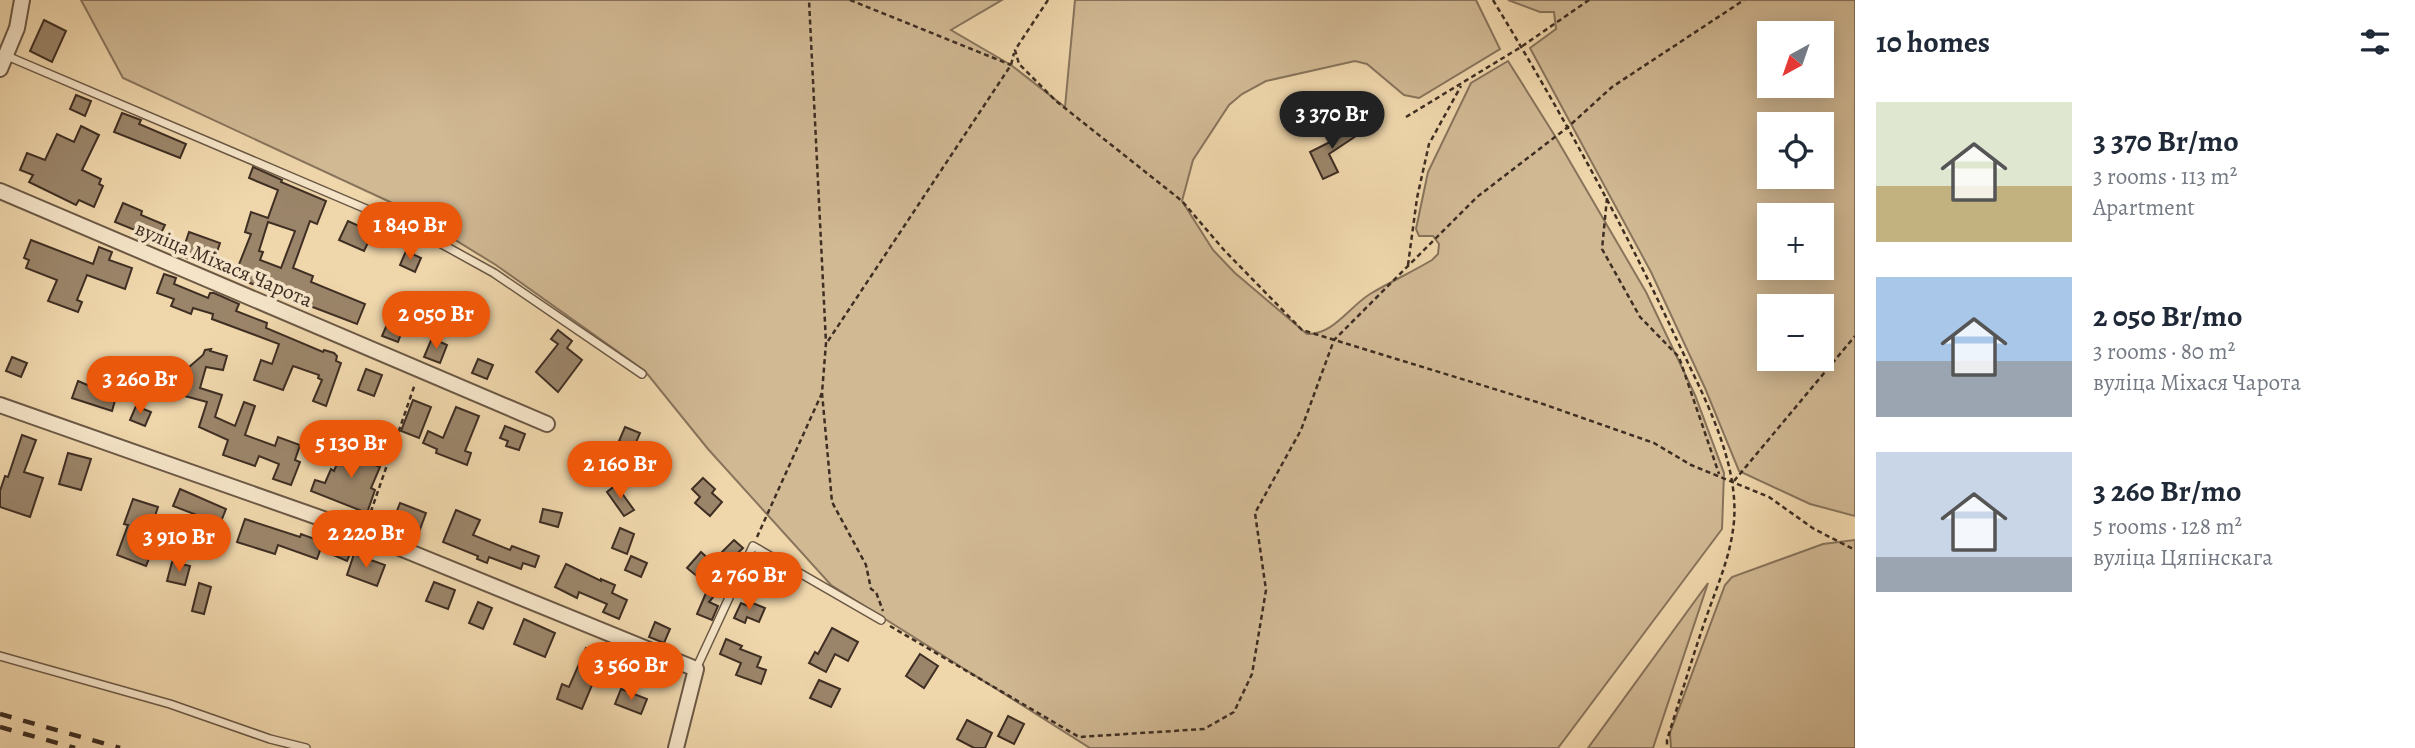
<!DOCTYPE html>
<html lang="en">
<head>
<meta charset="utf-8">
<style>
	:root { --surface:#fff; --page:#f6f6f7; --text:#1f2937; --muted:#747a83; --accent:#ea580c }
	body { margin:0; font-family:Alegreya,serif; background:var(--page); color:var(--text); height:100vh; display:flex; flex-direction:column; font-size:26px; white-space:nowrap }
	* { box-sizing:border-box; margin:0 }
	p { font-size:23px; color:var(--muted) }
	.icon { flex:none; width:38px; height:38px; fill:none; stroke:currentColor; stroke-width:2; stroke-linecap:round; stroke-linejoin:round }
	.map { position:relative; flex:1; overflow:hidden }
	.side { display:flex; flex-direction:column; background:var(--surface); width:560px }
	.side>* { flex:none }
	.needle { width:46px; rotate:220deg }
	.controls { position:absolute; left:1757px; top:21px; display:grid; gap:14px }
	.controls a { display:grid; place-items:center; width:77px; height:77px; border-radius:0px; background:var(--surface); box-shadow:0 4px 18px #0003; font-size:35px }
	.price { position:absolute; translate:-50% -60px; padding:0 16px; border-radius:24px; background:var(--accent); color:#fff; font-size:23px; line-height:46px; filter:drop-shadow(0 2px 4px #0008) }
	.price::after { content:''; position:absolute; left:50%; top:42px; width:21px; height:16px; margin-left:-10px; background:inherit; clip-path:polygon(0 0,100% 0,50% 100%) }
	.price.current { background:#222; color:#fff }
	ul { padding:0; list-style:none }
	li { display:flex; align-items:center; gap:21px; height:175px; padding:0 21px }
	li span { display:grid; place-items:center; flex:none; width:196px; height:140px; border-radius:0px; color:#555 }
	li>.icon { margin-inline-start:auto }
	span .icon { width:84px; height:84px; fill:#fffc; stroke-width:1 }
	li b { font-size:30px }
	h2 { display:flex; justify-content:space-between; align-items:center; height:84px; padding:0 21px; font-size:30px }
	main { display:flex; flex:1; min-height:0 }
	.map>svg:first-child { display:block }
</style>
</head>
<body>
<main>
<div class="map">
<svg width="1855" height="748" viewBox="0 0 1855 748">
	<rect width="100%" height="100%" fill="#efd6ab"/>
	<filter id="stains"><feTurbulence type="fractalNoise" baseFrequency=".00286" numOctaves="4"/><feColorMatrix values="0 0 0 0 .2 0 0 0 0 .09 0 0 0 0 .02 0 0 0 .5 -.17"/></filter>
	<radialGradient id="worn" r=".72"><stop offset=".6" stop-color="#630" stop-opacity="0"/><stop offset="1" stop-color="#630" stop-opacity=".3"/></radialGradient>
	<g fill="#d1b994" stroke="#88745c" stroke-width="2" fill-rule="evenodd">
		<path d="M81,0H1002L951,30L1011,65L1065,107L1075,0H1476L1500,49L1419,98L1404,95L1367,64L1355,61L1266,81L1242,94L1229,105L1193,160L1182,201L1213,250L1235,273L1307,334C1333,335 1349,307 1370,294C1390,282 1412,272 1432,260L1438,254L1439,244L1433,236H1419L1416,229L1428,172L1471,83L1508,61L1555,136L1646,292L1695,395L1724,473L1722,529L1558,748H1090L831,585L708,449L645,371L496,265L403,208L123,78Z"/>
		<path d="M1508,0H1855V516L1810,504L1739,471L1705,388L1651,272L1530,48L1556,29L1554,12H1540ZM1822,33V86H1769V33ZM1822,124V177H1769V124ZM1769,215H1822V268H1769ZM1769,306H1822V359H1769Z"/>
		<path d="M1855,540V748H1671L1670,733L1725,585L1732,577L1823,544Z"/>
		<path d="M1708,583L1653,748H1588Z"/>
	</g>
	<g fill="#9b856a" stroke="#3f2e23" stroke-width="2" fill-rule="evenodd">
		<path d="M44,20L66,31L52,62L30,51Z"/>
		<path d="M76,95L91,101L85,116L70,109Z"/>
		<path d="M122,113L141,120L139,124L186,144L180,158L114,132Z"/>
		<path d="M1351,123L1359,134L1329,154L1338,172L1323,179L1310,152L1340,137L1336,133Z"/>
		<path d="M81,126L99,135L82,170L101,179L99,184L103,186L94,207L79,200L76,205L29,182L33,175L20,170L27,153L45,160L57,134L74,142Z"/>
		<path d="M253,167L282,180L281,182L326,201L317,224L310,221L293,268L313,276L311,282L365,304L357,324L234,277L251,234L245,232L251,212L268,218L278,190L249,178ZM268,222L295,231L281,268L260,260L263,252L259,251Z"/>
		<path d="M123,203L142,211L141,215L165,225L160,235L166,238L162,247L138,238L140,232L115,222Z"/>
		<path d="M365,218L377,224L364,251L339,240L348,221L361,227Z"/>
		<path d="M189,232L220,243L212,266L181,256Z"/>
		<path d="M31,240L93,264L99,247L112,252L109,260L132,268L125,289L87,275L77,300L82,302L78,312L48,301L57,280L26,268L29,260L24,258Z"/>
		<path d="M406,251L421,258L415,272L400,265Z"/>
		<path d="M164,274L176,278L174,284L208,298L210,293H214L239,304L236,311L267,323L266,328L323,352L324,350L334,353L337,356L336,361L341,363L326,406L313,401L322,380L318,378L319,375L293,366L283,390L254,380L261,360L272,364L279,344L212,319L213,314L193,308L191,314L171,306L174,299L157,293Z"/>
		<path d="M389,320L404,326L398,342L382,336Z"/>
		<path d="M558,330L572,341L567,348L582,360L558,392L536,372L558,344L551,339Z"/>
		<path d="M432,338L447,345L440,363L424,357Z"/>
		<path d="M211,349L210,351L227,356L223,370L206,367L200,388L222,395L215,417L235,426L244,402L255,406L245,435L275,446L278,437L300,445L295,460L300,462L291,485L273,479L279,464L259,456L255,466L223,455L228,440L199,427L207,402L181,395L189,367L203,355L205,350Z"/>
		<path d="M12,357L27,363L21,377L6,371Z"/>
		<path d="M478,359L493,365L487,379L472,373Z"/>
		<path d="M366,369L382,375L374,396L358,390Z"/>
		<path d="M138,373L161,379L158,389L136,383Z"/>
		<path d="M78,381L116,397L112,411L72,398Z"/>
		<path d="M413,400L431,407L419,438L401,431Z"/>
		<path d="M136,406L151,412L145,426L130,420Z"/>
		<path d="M456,407L479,416L465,451L471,453L467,465L436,453L437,449L423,443L428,431L443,438Z"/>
		<path d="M505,426L525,434L519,450L506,446L508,441L500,438Z"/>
		<path d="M625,427L640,433L634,447L619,441Z"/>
		<path d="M22,435L36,440L24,472L43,478L30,517L0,507V491L5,476L8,477Z"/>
		<path d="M356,444L371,450L367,462L380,467L371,488L375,490L367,513L311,491L315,480L325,483L331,469L334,471L344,447L353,451Z"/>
		<path d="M68,453L91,459L81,490L59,484Z"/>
		<path d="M703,478L715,489L712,493L722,502L710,516L695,503L700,497L692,489Z"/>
		<path d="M616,485L634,510L624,516L607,492Z"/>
		<path d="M180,489L226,509L218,529L195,520L197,515L173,506Z"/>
		<path d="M133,499L158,507L144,548L152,551L146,566L117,555L128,525L124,524Z"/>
		<path d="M400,503L426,513L419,532L393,521Z"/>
		<path d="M543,509L562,513L558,527L540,522Z"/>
		<path d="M456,510L480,520L473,535L510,550L512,546L539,556L535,567L523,563L521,569L489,557L487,563L477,559L478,556L443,542Z"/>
		<path d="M245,519L300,537L301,534L323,542L317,559L278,545L275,554L237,542Z"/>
		<path d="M620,528L634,534L627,554L612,548Z"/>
		<path d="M337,540L353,547L347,561L331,554Z"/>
		<path d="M734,540L743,548L721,569L730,577L709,602L718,606L712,620L697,614L709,586L687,568L701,552L712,562Z"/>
		<path d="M354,554L385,565L377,586L347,575Z"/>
		<path d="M631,556L647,563L641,577L625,570Z"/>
		<path d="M172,562L190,566L185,585L167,581Z"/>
		<path d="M566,564L601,581V579L615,585L612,593L627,600L619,619L603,612L607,604L579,592L577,598L555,587Z"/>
		<path d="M434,582L455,590L448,609L426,601Z"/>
		<path d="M199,583L211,587L204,614L192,611Z"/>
		<path d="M478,602L492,608L483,629L469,623Z"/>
		<path d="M750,602L765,608L759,622L747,617L745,623L734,618L741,603L748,606Z"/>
		<path d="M524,619L555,633L545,657L514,644Z"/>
		<path d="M655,622L670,629L664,643L649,637Z"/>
		<path d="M832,628L858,642L848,661L835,654L826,672L809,663L815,652L818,654Z"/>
		<path d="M726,639L742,646L740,649L761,657L757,667L766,670L761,684L736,675L741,663L720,654Z"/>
		<path d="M586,648L616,661L632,671L625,685L597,673L582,709L557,699L562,684L569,687Z"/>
		<path d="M920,654L938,666L924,688L906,676Z"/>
		<path d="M819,680L840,689L831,707L810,698Z"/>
		<path d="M621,689L647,699L641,714L615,704Z"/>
		<path d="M1008,716L1024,724L1014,744L998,736Z"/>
		<path d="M967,720L992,733L985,748H974L957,739Z"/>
	</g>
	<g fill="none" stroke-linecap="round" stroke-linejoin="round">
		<defs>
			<g id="lane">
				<path d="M7,56L418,231L494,273L642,374"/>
				<path d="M0,656L170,704L270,739L306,748"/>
				<path d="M696,669L753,546L881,620"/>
			</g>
			<g id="street">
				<path d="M0,69L17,28L22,0"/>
				<path d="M0,191L547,424"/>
				<path d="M0,405L363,533L696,669L676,748"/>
			</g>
		</defs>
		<use href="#lane" stroke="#6b5845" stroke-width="10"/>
		<use href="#street" stroke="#6b5845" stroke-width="18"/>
		<g stroke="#3f2e23" stroke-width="2.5" stroke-dasharray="5 3.5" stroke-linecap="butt">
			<path d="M850,0L1011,65"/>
			<path d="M1048,0L1015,50L1019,64L1056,101L1182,201L1224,250L1302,330L1540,403L1654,443L1691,465L1769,497L1814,529L1855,550"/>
			<path d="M1493,0C1559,109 1621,220 1675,336C1701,391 1739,459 1734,521C1731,556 1717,586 1706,618C1692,658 1680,699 1667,740V748"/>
			<path d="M1406,117L1521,47L1589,0"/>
			<path d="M1607,198L1602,249L1640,317L1679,357L1719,474"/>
			<path d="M1408,265L1417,198L1429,144L1461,86"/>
			<path d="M828,341L1011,65L1014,53"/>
			<path d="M822,393L832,502L866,565L871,589L876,592L883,611"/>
			<path d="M1734,481L1855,336"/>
			<path d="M368,520L415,384"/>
			<path d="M757,537L822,393L826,343L809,0"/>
			<path d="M890,626L1079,737L1204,729L1234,712L1252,674L1266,590L1255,513L1301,430L1334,340L1477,197L1568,127L1612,87L1744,0"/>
		</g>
		<use href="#lane" stroke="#f5e4c8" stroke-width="7"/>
		<use href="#street" stroke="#f5e4c8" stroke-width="14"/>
		<g stroke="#3f2e23" stroke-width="4.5" stroke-dasharray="12 12" stroke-linecap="butt">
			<path d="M0,714L120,748"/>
			<path d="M0,727L75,748"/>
		</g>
	</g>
	<g text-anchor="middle" stroke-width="7" stroke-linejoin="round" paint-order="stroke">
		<g font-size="21" fill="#3f2e23" stroke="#f5e4c8">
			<text transform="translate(224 264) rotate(23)" y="7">вуліца Міхася Чарота</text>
		</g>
	</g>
	<rect width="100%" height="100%" filter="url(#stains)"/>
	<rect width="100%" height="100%" fill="url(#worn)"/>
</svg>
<div class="controls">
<a><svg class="needle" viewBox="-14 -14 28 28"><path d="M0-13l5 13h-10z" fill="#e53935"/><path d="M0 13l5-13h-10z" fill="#747a83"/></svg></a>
<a><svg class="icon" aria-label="locate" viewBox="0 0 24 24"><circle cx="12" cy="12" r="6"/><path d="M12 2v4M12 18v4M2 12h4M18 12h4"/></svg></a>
<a>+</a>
<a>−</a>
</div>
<b class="price current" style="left:1332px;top:151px">3 370 Br</b>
<b class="price" style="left:410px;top:262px">1 840 Br</b>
<b class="price" style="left:436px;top:351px">2 050 Br</b>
<b class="price" style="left:140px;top:416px">3 260 Br</b>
<b class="price" style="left:351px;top:480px">5 130 Br</b>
<b class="price" style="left:620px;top:501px">2 160 Br</b>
<b class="price" style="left:366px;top:570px">2 220 Br</b>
<b class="price" style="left:179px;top:574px">3 910 Br</b>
<b class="price" style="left:749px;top:612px">2 760 Br</b>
<b class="price" style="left:631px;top:702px">3 560 Br</b>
</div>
<section class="side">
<h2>10 homes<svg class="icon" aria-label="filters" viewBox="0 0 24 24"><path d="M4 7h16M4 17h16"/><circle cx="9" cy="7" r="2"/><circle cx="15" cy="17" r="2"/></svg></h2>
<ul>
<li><span style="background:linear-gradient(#dfe7d0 60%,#c2b280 0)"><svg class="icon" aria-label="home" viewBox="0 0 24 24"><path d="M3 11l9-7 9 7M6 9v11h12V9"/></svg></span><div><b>3 370 Br/mo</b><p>3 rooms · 113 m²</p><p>Apartment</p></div></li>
<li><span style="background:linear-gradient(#a9c7e8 60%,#9aa5b1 0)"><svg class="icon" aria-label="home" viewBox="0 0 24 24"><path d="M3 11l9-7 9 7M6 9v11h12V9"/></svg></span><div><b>2 050 Br/mo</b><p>3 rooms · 80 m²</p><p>вуліца Міхася Чарота</p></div></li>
<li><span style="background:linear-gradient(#c9d6e8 75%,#9aa5b1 0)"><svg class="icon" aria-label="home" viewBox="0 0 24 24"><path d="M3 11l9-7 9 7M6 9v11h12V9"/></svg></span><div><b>3 260 Br/mo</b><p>5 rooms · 128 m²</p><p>вуліца Цяпінскага</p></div></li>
</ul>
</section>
</main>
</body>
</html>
